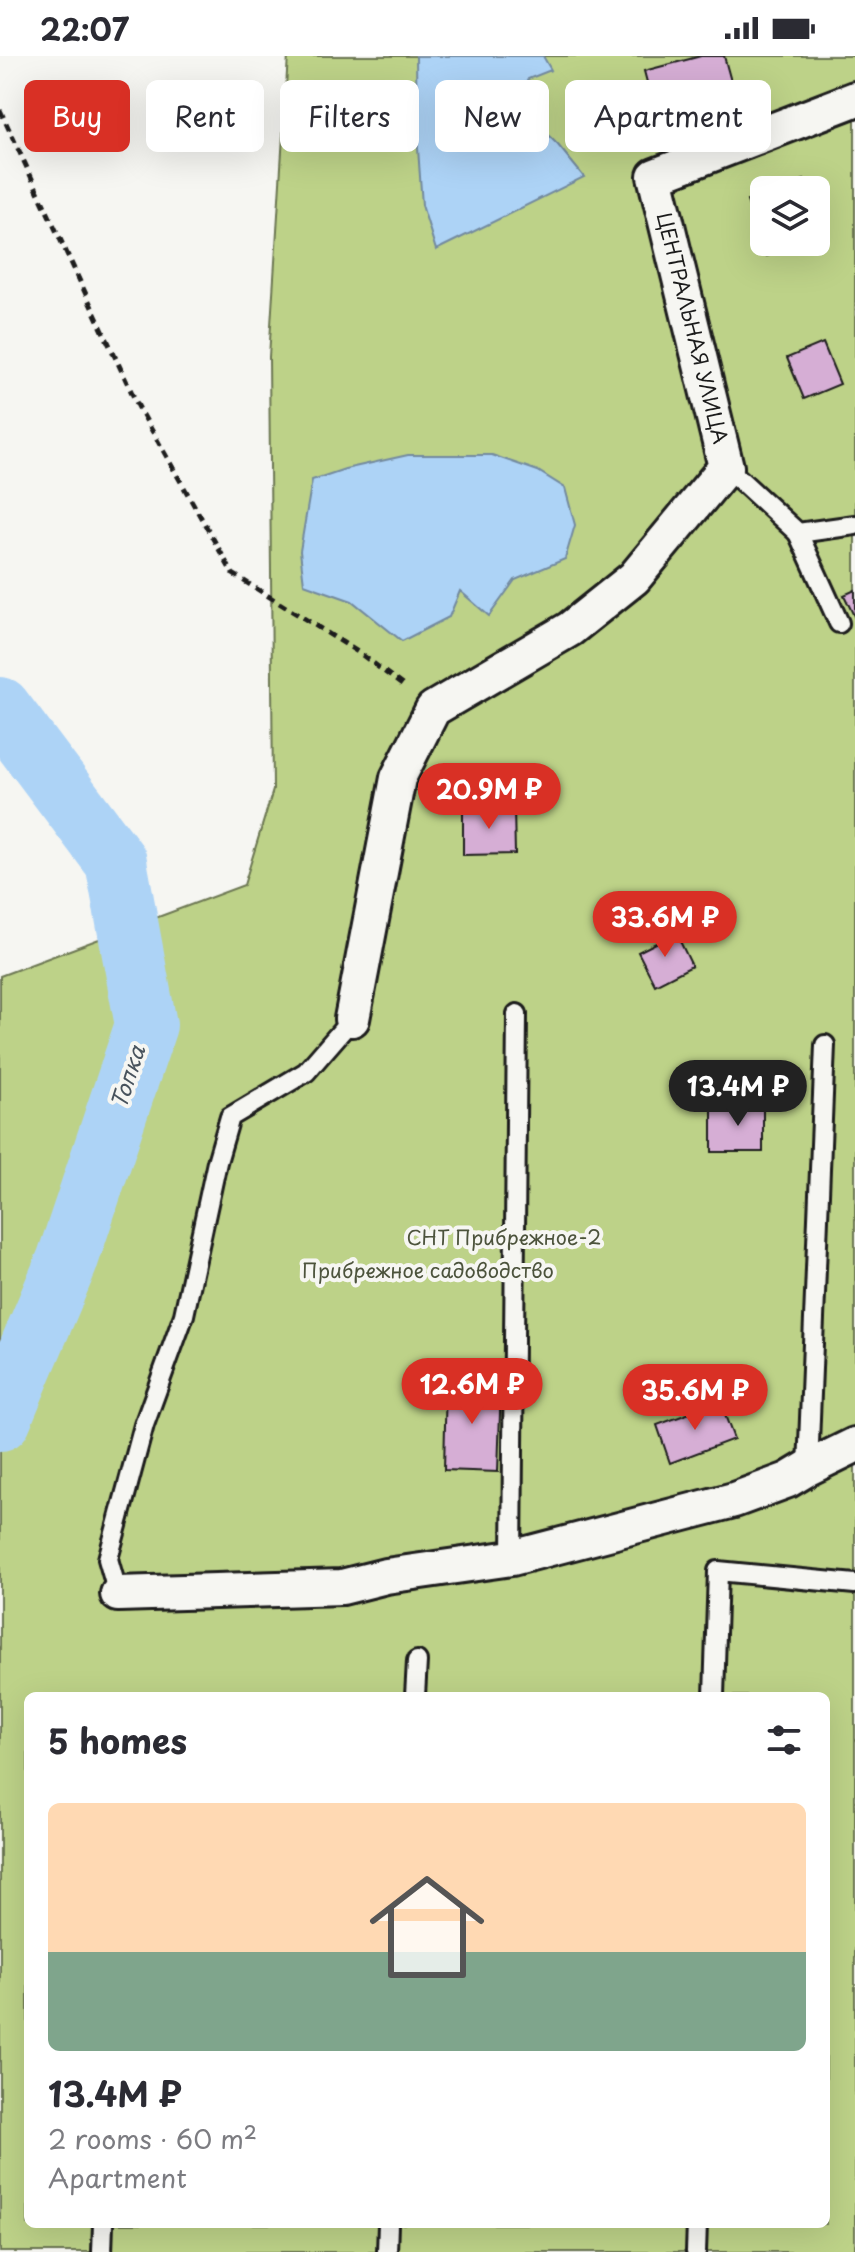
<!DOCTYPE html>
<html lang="en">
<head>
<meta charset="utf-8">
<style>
	:root { --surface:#fff; --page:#f7f7f7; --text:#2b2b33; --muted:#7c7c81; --line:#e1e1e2; --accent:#d93025 }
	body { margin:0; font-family:"Playpen Sans",sans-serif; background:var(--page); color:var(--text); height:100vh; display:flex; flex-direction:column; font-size:30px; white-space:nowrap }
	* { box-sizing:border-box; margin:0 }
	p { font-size:26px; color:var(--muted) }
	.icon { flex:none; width:44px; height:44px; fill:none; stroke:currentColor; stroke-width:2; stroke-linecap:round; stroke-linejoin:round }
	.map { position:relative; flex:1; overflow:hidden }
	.details { position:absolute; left:24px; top:1636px; width:806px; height:536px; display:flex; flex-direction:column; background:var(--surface); border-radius:12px; box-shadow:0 8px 32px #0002 }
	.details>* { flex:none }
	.banner { position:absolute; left:24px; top:24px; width:808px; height:72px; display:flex; gap:16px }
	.fabs { position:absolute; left:750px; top:120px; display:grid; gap:16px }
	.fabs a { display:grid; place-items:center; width:80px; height:80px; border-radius:12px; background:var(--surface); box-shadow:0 8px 32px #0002; font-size:40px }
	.price { position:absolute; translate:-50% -68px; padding:0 18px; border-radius:28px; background:var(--accent); color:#fff; font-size:26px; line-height:52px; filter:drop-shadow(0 2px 4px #0008) }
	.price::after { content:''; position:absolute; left:50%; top:48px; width:24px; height:18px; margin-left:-12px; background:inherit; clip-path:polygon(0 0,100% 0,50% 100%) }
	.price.active { background:#222; color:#fff }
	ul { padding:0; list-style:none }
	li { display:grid; align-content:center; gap:16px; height:424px; padding:0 24px }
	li+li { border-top:2px solid var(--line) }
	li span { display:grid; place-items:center; height:248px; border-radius:12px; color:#555 }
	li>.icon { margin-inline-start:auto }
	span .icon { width:144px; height:144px; fill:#fffc; stroke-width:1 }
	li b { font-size:34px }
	h2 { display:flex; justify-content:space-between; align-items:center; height:96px; padding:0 24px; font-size:34px }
	.chip { padding:0 28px; border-radius:12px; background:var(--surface); box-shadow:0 8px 32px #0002; font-size:28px; line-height:72px }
	.chip.active { background:var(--accent); color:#fff }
	.status { display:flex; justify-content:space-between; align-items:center; height:56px; padding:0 40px; background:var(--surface); direction:ltr }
	.status svg { height:22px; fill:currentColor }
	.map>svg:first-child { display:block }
</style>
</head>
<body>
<div class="status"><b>22:07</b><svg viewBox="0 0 49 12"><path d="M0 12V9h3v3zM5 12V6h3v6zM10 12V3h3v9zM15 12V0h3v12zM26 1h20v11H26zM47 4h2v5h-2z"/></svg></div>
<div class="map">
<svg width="855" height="2196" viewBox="0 0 855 2196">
	<rect width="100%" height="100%" fill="#f6f6f2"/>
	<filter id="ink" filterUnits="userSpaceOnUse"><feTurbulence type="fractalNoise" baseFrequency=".0125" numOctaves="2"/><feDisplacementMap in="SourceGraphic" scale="16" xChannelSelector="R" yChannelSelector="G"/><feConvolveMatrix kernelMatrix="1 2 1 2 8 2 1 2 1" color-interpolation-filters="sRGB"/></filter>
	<g filter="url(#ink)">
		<path fill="#bdd288" stroke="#6c7752" stroke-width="2" fill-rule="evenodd" d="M288,0H855V2196H0V920L244,829L273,734L269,301ZM764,134H816V186H764ZM28,1640H826V2168H28Z"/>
		<g fill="#add3f6" stroke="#738a9f" stroke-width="2">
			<path d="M416,0H543L551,14L528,23L516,47L558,89L584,121L436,194L422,149L417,78Z"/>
			<path d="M408,399H492L538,415L565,432L575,469L565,503L515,524L489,560L460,535L449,561L402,585L352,545L304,528L300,495L312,424L345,413Z"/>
		</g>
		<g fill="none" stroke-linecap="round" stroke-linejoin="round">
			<path stroke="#add3f6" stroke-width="62" d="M0,652L116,806L146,969L67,1205L0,1364"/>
		</g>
		<g fill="#d6aed5" stroke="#1c1c1c" stroke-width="2">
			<path d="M701,0H724L738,51L659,72L644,15Z"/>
			<path d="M804,124L808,134H776Z"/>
			<path d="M764,138V186H805L767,200L747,145Z"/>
			<path d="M816,155L825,179L816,182Z"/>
			<path d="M823,287L840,328L804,343L787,302Z"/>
			<path d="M855,534V562L844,539Z"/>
			<path d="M463,752H514L515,798L463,799Z"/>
			<path d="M676,877L692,910L655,929L638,896Z"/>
			<rect x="712" y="1049" width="51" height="47"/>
			<path d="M446,1324L501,1326L498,1416L444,1414Z"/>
			<path d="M720,1346L734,1383L670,1407L657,1369Z"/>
		</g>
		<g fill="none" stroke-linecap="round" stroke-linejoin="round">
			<defs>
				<g id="service">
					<path d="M726,411L798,477L855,469"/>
					<path d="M798,477L839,567"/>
					<path d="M808,1412L825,989"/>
					<path d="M512,1502L517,958"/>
					<path d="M118,1538L108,1503L144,1369L184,1259L217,1106L230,1061L306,1016L352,963"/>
					<path d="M415,1640L417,1605"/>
					<path d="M714,1640L718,1515L855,1528"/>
					<path d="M102,2196L103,2168"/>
					<path d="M387,2196L388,2168"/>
					<path d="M696,2196L697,2168"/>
				</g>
				<g id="minor">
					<path d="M352,963L398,722L433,653L570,573L634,522L726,411L655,120L855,43"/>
					<path d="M118,1538L342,1531L386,1520L512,1502L734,1444L788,1424L808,1412L855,1389"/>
				</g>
			</defs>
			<use href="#service" stroke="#1c1c1c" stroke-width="24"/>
			<use href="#minor" stroke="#1c1c1c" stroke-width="40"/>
			<path stroke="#1c1c1c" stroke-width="5" stroke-dasharray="8 6" stroke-linecap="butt" d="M0,54L138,350L233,518L361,598L406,632"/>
			<use href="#service" stroke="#f6f6f2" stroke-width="18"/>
			<use href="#minor" stroke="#f6f6f2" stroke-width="34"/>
		</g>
	</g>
	<g text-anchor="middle" stroke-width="8" stroke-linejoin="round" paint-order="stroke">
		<g font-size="20" fill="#1c1c1c" stroke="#f6f6f2">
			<text transform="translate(692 272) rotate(76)" y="7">ЦЕНТРАЛЬНАЯ УЛИЦА</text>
		</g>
		<g font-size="20" fill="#4c533c" stroke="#f6f6f2">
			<text x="504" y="1189">СНТ Прибрежное-2</text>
			<text x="428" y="1222">Прибрежное садоводство</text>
		</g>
		<g font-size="22" font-style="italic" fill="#48535d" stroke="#f6f6f2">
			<text transform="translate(128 1021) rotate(-72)" y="8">Топка</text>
		</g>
	</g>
</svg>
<div class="fabs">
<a><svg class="icon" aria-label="layers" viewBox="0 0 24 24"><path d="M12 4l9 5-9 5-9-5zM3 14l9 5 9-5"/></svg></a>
</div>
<b class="price" style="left:489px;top:775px">20.9M ₽</b>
<b class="price" style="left:665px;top:903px">33.6M ₽</b>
<b class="price active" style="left:738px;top:1072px">13.4M ₽</b>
<b class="price" style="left:472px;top:1370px">12.6M ₽</b>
<b class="price" style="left:695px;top:1376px">35.6M ₽</b>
<div class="banner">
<a class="chip active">Buy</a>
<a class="chip">Rent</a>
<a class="chip">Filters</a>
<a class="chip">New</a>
<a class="chip">Apartment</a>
</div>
<section class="details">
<h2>5 homes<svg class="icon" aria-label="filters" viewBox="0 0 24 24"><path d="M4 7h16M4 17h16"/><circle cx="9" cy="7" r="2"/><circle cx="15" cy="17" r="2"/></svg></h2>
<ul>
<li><span style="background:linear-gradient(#ffd9b3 60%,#7fa58c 0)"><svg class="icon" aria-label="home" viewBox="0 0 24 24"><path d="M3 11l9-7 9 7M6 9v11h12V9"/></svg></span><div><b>13.4M ₽</b><p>2 rooms · 60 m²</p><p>Apartment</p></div></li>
</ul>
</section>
</div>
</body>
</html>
